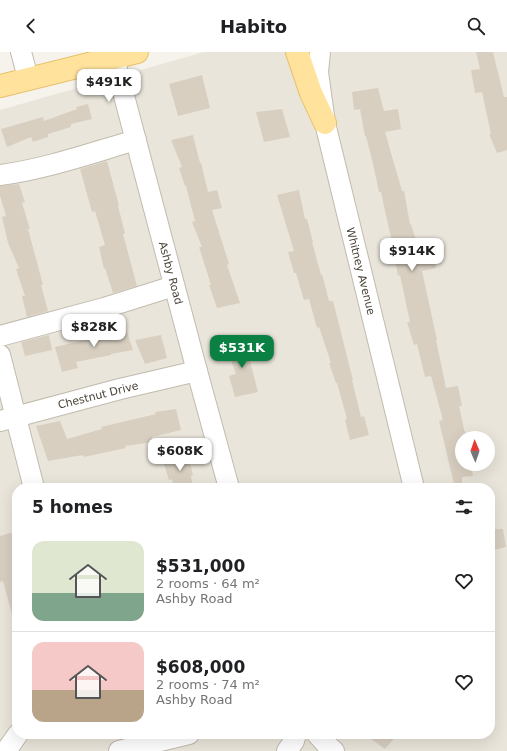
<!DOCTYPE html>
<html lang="en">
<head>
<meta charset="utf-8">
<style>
	:root { --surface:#fff; --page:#f6f6f6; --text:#202124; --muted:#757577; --line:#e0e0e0; --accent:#0b8043 }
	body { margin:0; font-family:"DejaVu Sans",sans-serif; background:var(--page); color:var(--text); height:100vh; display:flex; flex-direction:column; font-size:15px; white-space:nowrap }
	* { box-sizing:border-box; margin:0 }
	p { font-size:13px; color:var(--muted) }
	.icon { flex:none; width:22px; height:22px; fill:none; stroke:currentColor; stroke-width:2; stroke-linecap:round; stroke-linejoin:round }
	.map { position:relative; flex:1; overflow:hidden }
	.details { position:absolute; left:12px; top:431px; width:483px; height:256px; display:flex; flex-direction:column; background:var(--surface); border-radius:16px; box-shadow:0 4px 16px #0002 }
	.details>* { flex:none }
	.needle { width:26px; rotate:358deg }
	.tools { position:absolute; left:455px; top:379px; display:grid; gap:8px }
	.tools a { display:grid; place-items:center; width:40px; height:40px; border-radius:50%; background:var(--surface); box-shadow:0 4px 16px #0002; font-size:20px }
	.price { position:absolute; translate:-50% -34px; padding:0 9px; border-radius:8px; background:#fff; color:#222; font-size:13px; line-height:26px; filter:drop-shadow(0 1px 2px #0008) }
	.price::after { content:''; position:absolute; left:50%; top:24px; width:12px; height:9px; margin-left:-6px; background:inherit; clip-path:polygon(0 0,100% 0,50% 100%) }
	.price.selected { background:var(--accent); color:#fff }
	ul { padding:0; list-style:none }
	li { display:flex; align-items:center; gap:12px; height:100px; padding:0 20px }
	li+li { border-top:1px solid var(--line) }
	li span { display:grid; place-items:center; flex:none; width:112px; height:80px; border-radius:12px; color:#555 }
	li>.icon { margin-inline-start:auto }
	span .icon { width:48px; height:48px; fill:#fffc; stroke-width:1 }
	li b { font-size:17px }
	h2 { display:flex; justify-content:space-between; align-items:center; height:48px; padding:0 20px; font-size:17px }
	header { display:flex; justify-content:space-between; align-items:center; height:52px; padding:0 20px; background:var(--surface); font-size:18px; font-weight:600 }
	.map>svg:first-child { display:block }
</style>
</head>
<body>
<header><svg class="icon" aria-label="back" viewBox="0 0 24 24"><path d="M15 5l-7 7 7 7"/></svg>Habito<svg class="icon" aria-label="search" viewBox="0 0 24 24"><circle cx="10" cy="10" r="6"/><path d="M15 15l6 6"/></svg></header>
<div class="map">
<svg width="507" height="699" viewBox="0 0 507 699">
	<rect width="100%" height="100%" fill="#f6f3ec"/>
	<path fill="#eae5da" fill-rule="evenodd" d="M204,0H507V699H0V58ZM462,386H488V412H462ZM17,436H490V682H17Z"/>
	<g fill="#d8cfc1">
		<path d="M476,0H493L504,45H507V98L497,101L489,82H491L482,40L475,41L471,18L480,17Z"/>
		<path d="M202,23L210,56L178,64L169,32Z"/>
		<path d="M378,36L384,59L398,57L401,77L385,80L402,139H404L410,172H411L419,198L432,196L436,216L422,219L437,288H436L446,336L458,334L462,354H459L466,386H462V412H471L473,424L462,425V436H455L439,369L443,368L431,324L425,325L417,292L414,293L407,270H410L400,223L398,224L394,202H396L389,177L381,140H379L373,112L366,84H365L360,57L354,58L352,40Z"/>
		<path d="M88,52L92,67L71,72V75L48,82V85L33,90L31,85L7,95L1,77L43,65L44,69L77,57L76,55Z"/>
		<path d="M282,57L290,85L264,90L256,60Z"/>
		<path d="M193,83L200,111H201L208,140L217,138L222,156L212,158L229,212L227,213L240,251L217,256L209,233H211L199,195H202L192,170L195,169L186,134H185L179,116L182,115L171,88Z"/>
		<path d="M107,109L119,154H118L125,181L123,182L137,234L113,241L105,216L104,217L99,195L105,193L95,159L92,160L80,117Z"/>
		<path d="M19,132L25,150L22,151L30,177H28L43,233H41L48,259L27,265L22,244H25L16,217L19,216L8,191L2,165L6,164L0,144V134Z"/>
		<path d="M299,138L305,167H307L313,190H312L321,223L322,222L329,249H333L353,328H352L361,365L364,364L369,383L350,388L345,368L347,367L337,331H336L329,311H331L319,275L317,276L309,247L304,248L296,221H294L288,200L294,199L277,143Z"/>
		<path d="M124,271L133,298L111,302V303L76,310L78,316L62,320L55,295L111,282L108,274Z"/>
		<path d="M49,283L52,298L25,304L21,290Z"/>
		<path d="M161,283L167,306L145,312L135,288Z"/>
		<path d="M246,288L252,308L250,309L258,340L235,345L229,324L236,322L225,292Z"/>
		<path d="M176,357L181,378L152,385L153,390L125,394L126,396L84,405L83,403L48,409L36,374L60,369L67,387L102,377L101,375L156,362L155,360Z"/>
		<path d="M188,404L193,423L191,424L193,436H174L172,427L169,428L163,409Z"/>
		<path d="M490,477H503L506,495L490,499Z"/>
		<path d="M14,480L17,489V566H13L3,529L0,530V484Z"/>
		<path d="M364,682H398L385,697Z"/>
	</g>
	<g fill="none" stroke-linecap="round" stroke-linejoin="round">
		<defs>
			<g id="minor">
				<path d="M21,0L28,26"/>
				<path d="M320,0L318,20L325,71L414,436"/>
				<path d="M114,6L197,319L229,436"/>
				<path d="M0,123C46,117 91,101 136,88"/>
				<path d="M0,284L104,256L174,234"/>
				<path d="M0,303L34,436"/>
				<path d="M0,369L120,337L197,319"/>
				<path d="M317,682L326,692L334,699"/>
				<path d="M6,699L18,682"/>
				<path d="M119,699L189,682"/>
				<path d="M287,699L294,689L296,682"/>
			</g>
			<g id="major">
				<path d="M297,0L311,41L325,71"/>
				<path d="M0,34L137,0"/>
			</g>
		</defs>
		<use href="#minor" stroke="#c2bbae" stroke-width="22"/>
		<use href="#major" stroke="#e6c16a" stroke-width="24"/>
		<use href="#minor" stroke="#fff" stroke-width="20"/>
		<use href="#major" stroke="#ffe39c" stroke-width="22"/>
	</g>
	<g text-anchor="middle" stroke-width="3.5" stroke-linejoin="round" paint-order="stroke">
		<g font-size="11" fill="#4b4439" stroke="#fff">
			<text transform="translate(361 219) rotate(76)" y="4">Whitney Avenue</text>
			<text transform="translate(171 221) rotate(75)" y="4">Ashby Road</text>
			<text transform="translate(98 343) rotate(-14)" y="4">Chestnut Drive</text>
		</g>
	</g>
</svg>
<div class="tools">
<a><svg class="needle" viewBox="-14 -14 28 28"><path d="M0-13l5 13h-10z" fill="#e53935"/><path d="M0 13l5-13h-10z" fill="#757577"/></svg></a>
</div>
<b class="price" style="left:109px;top:51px">$491K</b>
<b class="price" style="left:412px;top:220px">$914K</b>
<b class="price" style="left:94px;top:296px">$828K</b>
<b class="price selected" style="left:242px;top:317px">$531K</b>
<b class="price" style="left:180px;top:420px">$608K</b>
<section class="details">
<h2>5 homes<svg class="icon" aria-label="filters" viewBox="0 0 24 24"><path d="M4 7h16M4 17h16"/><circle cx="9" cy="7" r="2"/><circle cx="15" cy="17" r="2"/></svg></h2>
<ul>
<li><span style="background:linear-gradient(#dfe7d0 65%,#7fa58c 0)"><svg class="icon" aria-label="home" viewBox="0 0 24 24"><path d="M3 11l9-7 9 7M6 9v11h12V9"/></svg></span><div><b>$531,000</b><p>2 rooms · 64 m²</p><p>Ashby Road</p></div><svg class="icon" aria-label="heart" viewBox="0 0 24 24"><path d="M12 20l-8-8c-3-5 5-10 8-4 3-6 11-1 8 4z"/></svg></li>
<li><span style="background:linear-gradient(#f6c9c9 60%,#b9a48a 0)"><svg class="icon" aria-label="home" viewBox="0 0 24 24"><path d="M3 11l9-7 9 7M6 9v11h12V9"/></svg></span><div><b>$608,000</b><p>2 rooms · 74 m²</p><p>Ashby Road</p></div><svg class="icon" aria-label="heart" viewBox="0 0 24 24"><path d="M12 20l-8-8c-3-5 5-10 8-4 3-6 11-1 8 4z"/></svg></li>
</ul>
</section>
</div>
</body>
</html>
